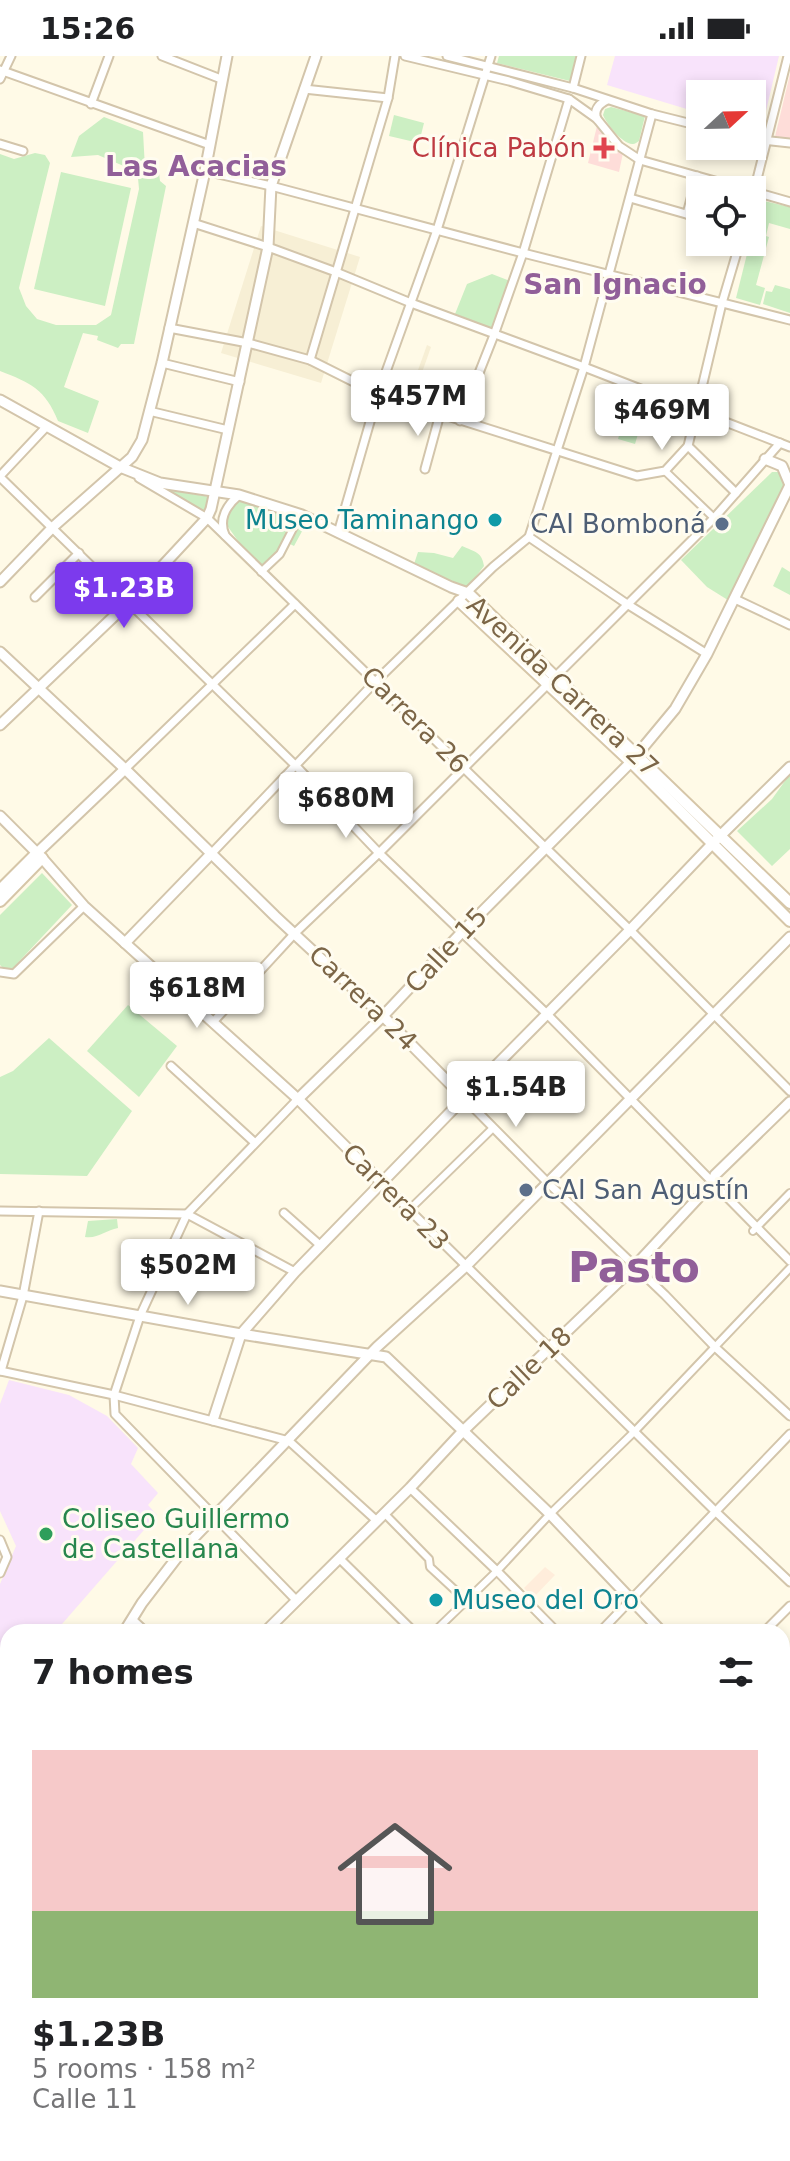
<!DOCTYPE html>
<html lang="en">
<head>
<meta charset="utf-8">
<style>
	:root { --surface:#fff; --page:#f6f6f6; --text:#202124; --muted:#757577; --accent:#7c3aed }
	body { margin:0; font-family:"DejaVu Sans",sans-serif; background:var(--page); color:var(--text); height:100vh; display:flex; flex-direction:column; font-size:30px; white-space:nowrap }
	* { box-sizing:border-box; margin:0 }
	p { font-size:26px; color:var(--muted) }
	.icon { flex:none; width:44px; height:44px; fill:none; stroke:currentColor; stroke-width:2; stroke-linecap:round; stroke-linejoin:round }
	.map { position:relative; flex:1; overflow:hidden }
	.side { position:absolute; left:0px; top:1568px; width:790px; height:538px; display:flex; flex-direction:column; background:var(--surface); border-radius:24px 24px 0 0; box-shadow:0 4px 12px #0003 }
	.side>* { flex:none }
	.needle { width:52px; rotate:68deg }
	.fabs { position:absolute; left:686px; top:24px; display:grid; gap:16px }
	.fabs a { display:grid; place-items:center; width:80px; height:80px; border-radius:0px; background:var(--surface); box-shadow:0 4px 12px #0003; font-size:40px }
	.price { position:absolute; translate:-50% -68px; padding:0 18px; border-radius:8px; background:#fff; color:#222; font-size:26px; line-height:52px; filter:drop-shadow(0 2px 4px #0008) }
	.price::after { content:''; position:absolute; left:50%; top:48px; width:24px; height:18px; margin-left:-12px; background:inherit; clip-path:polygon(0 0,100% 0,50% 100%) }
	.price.selected { background:var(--accent); color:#fff }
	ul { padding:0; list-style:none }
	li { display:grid; align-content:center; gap:16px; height:424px; padding:0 32px }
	li span { display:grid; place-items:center; height:248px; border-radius:0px; color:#555 }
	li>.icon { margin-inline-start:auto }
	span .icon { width:144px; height:144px; fill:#fffc; stroke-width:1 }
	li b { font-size:34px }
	h2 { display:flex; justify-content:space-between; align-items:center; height:96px; padding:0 32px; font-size:34px }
	.status { display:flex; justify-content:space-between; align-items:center; height:56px; padding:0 40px; background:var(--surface); direction:ltr }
	.status svg { height:22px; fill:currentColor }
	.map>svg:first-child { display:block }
</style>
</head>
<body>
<div class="status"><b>15:26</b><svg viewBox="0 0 49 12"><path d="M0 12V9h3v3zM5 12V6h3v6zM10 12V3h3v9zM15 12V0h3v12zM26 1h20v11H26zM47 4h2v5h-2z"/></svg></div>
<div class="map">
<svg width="790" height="2105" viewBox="0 0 790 2105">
	<rect width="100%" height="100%" fill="#fffae7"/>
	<g fill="#f7efd5">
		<path d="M261,170L360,201L321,327L221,297Z"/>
		<path d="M427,289L431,291L412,345L408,342Z"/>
	</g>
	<path fill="#ffeddb" d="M545,1511L555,1519L533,1542L524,1532Z"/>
	<g fill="#f8e3fb">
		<path d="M615,0H779L761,76L752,73V38H700V57L607,29Z"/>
		<path d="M9,1324L69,1339L107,1360L138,1392L131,1408L158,1437L148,1449L157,1459L55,1576H8V1602L0,1594V1528L16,1490L0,1455V1348Z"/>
	</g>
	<g fill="#feddd9">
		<path d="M790,18V86L774,85Z"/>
		<path d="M597,70L612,84L611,86L617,90L616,94L623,97L619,116L588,107Z"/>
		<path d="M310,730L319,739L300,758L291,749Z"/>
	</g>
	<g fill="#ccefc3">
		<path d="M499,0H576L570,25L497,7Z"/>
		<path d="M611,51L645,60L639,85C637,86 635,88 633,88C623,89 606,67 603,59L605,53Z"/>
		<path d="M394,59L424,67L419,87L389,80Z"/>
		<path d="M104,61L143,76L145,112L159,116L160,125L166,130L134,288H121L118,292L97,284L98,280L83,277L64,331L99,345L88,377L58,365C45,333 31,327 0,315V98L14,103L35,97L45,99L50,107L19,232L26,250L37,263L56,269H96L111,259L139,133L138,122L133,114L98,99L71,101L79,80Z"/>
		<path d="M61,116L131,132L105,250L34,233Z"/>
		<path d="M760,144L790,151V173L769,167L766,180L769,181L756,229L765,232L760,249L736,242L750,186H752V176Z"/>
		<path d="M492,218L510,225L492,272L455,258L467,228Z"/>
		<path d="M775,229L790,233V257L763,248L766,235L772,236Z"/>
		<path d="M624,362L641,368L635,388L618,383Z"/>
		<path d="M772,416H780L785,422L784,433L731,546L707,531L681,504Z"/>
		<path d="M163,433L210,441L205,458Z"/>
		<path d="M241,443L290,459L306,468L294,490L288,487L263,511L243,492L226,468L231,451Z"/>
		<path d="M462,490C475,496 482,496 484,510L468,531L447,527L414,508L418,496L434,497L453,502Z"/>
		<path d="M782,511L790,516V539L773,530Z"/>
		<path d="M790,718V793L772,810L737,775L772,743Z"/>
		<path d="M42,817L72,849L12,913H4L0,909V859Z"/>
		<path d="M128,949L177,990L139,1041L87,995Z"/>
		<path d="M49,982L132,1055L87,1120L0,1118V1021L13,1015Z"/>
		<path d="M117,1163L118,1172C106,1174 98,1183 85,1181L88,1165Z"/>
		<path d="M782,1836L790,1840V1872L782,1875Z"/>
	</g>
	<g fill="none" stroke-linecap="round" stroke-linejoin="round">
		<g stroke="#b9d9eb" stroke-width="14">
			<path d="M782,1833L790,1837"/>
			<path d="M445,2105L453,2098"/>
		</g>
		<defs>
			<g id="pedestrian">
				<path d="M665,415L714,462"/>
				<path d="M261,516L280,498L300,459"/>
				<path d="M409,1154L493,1072"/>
				<path d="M753,1175L790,1137"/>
				<path d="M384,1457L429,1503L430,1511L457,1536"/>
				<path d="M434,1576L497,1515L550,1458L634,1376L790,1212"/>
			</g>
			<g id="minor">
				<path d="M162,0L221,23"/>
				<path d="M405,0L509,25L569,43L597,63L619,90L640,104L747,134"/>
				<path d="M447,0L573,32L652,58L700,70"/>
				<path d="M0,14L210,89"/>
				<path d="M0,23L11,0"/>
				<path d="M573,32L581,0"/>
				<path d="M304,33L388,42"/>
				<path d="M91,48L109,0"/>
				<path d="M597,63C593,54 599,48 607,44"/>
				<path d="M752,83L790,87"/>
				<path d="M0,88L23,95"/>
				<path d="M205,115L271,130L523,197L790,264"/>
				<path d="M752,135L790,146"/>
				<path d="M630,142L700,162"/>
				<path d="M752,143L788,0"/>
				<path d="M687,158L697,120"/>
				<path d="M193,167L268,191L336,216L411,247L584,311L790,391"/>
				<path d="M169,272L248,287L310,304L378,338L637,420L665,415L688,390L722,247L740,186"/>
				<path d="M310,304L388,42L395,0"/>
				<path d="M162,307L240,326"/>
				<path d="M149,355L228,374"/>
				<path d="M460,365L494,279L523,197L569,43"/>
				<path d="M688,390L736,437"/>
				<path d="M425,413L440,358"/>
				<path d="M0,420L47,370"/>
				<path d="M0,421L295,709L379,797L547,958L790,1205"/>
				<path d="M139,422L207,462L630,874L790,1035"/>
				<path d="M338,477L378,338L437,174L491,0"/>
				<path d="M225,479C218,463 227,449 239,439"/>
				<path d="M529,481L627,548L707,598"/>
				<path d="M35,541L79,497"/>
				<path d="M735,543L790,569"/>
				<path d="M125,713L295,548"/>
				<path d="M211,798L376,625L493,511L529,481L584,311L652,58"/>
				<path d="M0,916L14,918L84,850"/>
				<path d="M213,966L295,877L379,797L714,462L780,387"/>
				<path d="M171,1010L254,1086"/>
				<path d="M464,1042L547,1126L665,1239L716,1292L790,1360"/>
				<path d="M382,1127L715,1455L790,1526"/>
				<path d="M0,1155L187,1158L295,1216"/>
				<path d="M284,1157L321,1190"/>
				<path d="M0,1315L114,1339L289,1385L377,1465"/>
				<path d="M1,1315L23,1240L39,1155"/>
				<path d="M410,1432L497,1515L557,1576"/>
				<path d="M0,1484L7,1501L0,1517"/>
				<path d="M340,1503L414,1576"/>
				<path d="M297,1545L115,1358L114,1339L140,1260L187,1158L298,1043"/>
				<path d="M132,1563L146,1576"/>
				<path d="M600,1576L790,1378"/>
				<path d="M764,1576L790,1550"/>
				<path d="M782,1794L790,1788"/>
				<path d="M785,1884L790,1903"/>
				<path d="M0,1889L8,1897"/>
				<path d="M782,1926L790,1922"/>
				<path d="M0,1984L8,1990"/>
				<path d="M782,1991L790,1983"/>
				<path d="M782,2049L790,2041"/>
				<path d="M0,2088L8,2092"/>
				<path d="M18,2098L29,2105"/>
				<path d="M161,2098L171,2105"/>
				<path d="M291,2098L302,2105"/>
				<path d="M341,2098L353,2105"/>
				<path d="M774,2098L782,2105"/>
				<path d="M137,2105L140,2098"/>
				<path d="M242,2105L247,2098"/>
				<path d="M397,2105L401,2098"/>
				<path d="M590,2105L595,2098"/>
				<path d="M669,2105L676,2098"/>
			</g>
			<g id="tertiary">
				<path d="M0,344L120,411L160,427L239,439L302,459L451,531L468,537"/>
				<path d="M765,403L782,410L790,429"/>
				<path d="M0,526L53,471L132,401L142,384L162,307L205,115L227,0"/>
				<path d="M0,596L125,713L275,860L383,960L464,1042"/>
				<path d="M0,669L129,546L207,462L211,453L268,191L271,130L316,0"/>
				<path d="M0,760L42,802L84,850L298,1043L382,1127"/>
				<path d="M37,797L125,713"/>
				<path d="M125,887L211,798"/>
				<path d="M298,1043L383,960L462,876L631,706L675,653L707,598L790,429"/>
				<path d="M0,1235L241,1278L386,1301L550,1458L662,1576"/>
				<path d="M213,1364L241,1278L295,1216L464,1042L630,874L713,787L790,711"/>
				<path d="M124,1576L142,1547L185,1491L377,1291L466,1210L790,881"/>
				<path d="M265,1576L410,1432L463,1375L634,1211L712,1127L715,1119L790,1046"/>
				<path d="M0,1725L8,1717"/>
				<path d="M0,2018L8,2010"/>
				<path d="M607,2098L618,2105"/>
			</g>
			<g id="secondary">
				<path d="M468,537L790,847"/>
				<path d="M459,545L631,706L790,865"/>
				<path d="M0,834L37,797"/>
				<path d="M0,845L42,802"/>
				<path d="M782,1653L790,1647"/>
				<path d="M0,1664L8,1673"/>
				<path d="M782,1670L790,1664"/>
				<path d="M0,1679L8,1687"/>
				<path d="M0,1839L8,1831"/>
				<path d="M308,2105L313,2098"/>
				<path d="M321,2105L325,2098"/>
			</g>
		</defs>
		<use href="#pedestrian" stroke="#d3c5ab" stroke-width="10"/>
		<use href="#minor" stroke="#d3c5ab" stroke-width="11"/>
		<use href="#tertiary" stroke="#d3c5ab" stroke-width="13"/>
		<use href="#secondary" stroke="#d6c6a8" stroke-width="14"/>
		<use href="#pedestrian" stroke="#fff" stroke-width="6"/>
		<use href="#minor" stroke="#fff" stroke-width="7"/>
		<use href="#tertiary" stroke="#fff" stroke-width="9"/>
		<use href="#secondary" stroke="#fff" stroke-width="10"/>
	</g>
	<path fill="#e0444e" stroke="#fffcf0" stroke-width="3" d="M600 80h8v8h8v8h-8v8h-8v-8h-8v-8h8z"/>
	<g fill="#0f9aa8" stroke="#fffcf0" stroke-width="3">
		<circle cx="495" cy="464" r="8"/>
		<circle cx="436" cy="1544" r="8"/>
	</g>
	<g fill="#5c6f8a" stroke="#fffcf0" stroke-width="3">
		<circle cx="722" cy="468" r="8"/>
		<circle cx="526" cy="1134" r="8"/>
	</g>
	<circle fill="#2e9e5b" stroke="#fffcf0" stroke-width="3" cx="46" cy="1478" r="8"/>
	<g text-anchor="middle" stroke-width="6" stroke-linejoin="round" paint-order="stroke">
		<g font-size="26" fill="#be3a42" stroke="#fffcf0" text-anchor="end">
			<text x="586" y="101">Clínica Pabón</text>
		</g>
		<g font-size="26" fill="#0d838f" stroke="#fffcf0" text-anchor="end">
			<text x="479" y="473">Museo Taminango</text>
			<text x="452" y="1553" text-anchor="start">Museo del Oro</text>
		</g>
		<g font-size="26" fill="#4e5e75" stroke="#fffcf0" text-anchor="end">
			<text x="706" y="477">CAI Bomboná</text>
			<text x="542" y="1143" text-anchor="start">CAI San Agustín</text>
		</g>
		<g font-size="26" fill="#7c6647" stroke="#fffcf0">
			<text transform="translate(563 630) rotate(43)" y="9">Avenida Carrera 27</text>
			<text transform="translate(415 664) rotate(45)" y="9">Carrera 26</text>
			<text transform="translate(446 894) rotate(-47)" y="9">Calle 15</text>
			<text transform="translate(363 942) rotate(44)" y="9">Carrera 24</text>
			<text transform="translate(396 1141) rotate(45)" y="9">Carrera 23</text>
			<text transform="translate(529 1312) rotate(-44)" y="9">Calle 18</text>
		</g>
		<g font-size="26" fill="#27864d" stroke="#fffcf0" text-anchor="start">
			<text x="62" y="1472">Coliseo Guillermo<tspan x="62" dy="30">de Castellana</tspan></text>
		</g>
		<g font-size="28" font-weight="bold" fill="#915f99" stroke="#fffcf0">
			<text x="196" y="120">Las Acacias</text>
			<text x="615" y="238">San Ignacio</text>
		</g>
		<g font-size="42" font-weight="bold" fill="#915f99" stroke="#fffcf0">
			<text x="634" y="1226">Pasto</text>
		</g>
	</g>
</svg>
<div class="fabs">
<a><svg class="needle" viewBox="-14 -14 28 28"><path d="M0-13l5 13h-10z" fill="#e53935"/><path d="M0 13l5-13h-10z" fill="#757577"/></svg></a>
<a><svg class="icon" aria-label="locate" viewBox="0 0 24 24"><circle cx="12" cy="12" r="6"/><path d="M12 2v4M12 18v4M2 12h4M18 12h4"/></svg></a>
</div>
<b class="price" style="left:418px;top:382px">$457M</b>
<b class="price" style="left:662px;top:396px">$469M</b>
<b class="price selected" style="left:124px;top:574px">$1.23B</b>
<b class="price" style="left:346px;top:784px">$680M</b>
<b class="price" style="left:197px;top:974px">$618M</b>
<b class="price" style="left:516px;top:1073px">$1.54B</b>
<b class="price" style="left:188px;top:1251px">$502M</b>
<section class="side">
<h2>7 homes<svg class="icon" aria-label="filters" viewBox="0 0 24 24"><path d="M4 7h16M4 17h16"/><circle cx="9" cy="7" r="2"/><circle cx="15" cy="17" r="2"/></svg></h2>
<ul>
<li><span style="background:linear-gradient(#f6c9c9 65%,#8fb573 0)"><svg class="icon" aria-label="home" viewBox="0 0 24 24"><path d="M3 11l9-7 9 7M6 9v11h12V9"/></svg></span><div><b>$1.23B</b><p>5 rooms · 158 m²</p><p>Calle 11</p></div></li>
</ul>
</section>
</div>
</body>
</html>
